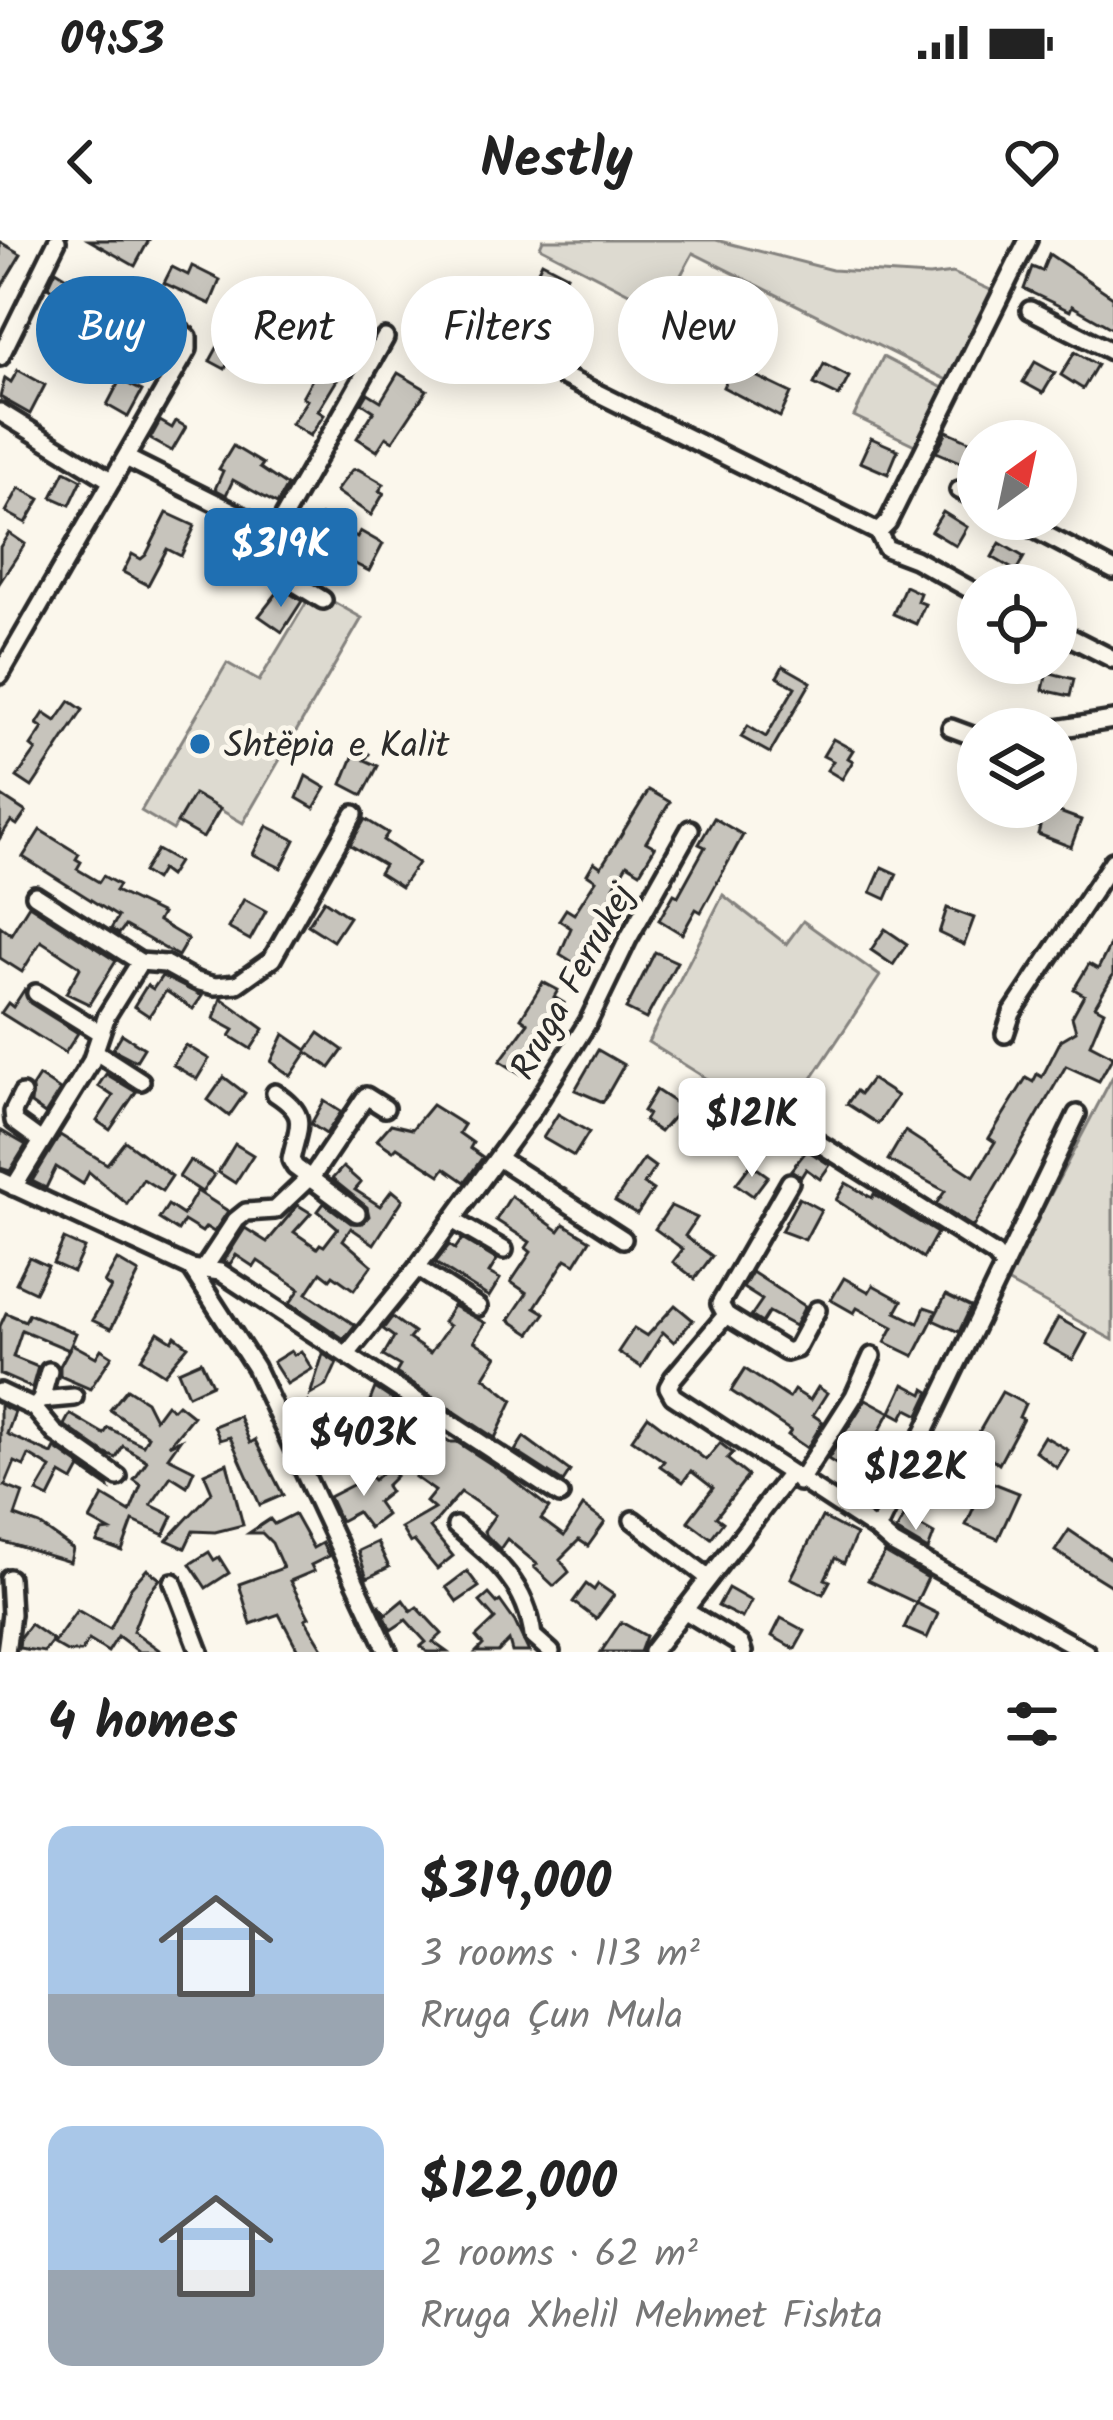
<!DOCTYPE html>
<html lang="en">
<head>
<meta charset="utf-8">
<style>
	:root { --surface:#fff; --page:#f2f2f2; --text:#222; --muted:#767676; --accent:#1f6fb2 }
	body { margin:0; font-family:Kalam,sans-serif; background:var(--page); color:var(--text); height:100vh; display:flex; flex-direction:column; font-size:45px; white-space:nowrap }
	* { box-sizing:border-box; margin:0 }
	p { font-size:39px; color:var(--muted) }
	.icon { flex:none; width:66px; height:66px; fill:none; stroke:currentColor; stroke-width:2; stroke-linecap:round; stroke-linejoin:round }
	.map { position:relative; height:1412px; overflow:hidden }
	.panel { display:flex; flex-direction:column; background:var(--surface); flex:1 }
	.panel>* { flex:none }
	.guide { position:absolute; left:36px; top:36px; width:1041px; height:108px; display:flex; gap:24px }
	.needle { width:78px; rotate:33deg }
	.fabs { position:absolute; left:957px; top:180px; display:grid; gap:24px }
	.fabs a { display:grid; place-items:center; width:120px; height:120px; border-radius:50%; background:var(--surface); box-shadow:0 6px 30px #0003; font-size:60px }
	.price { position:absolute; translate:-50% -102px; padding:0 27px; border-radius:12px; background:#fff; color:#222; font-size:39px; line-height:78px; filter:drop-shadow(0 3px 6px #0008) }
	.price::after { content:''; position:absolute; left:50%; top:72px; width:36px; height:27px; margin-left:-18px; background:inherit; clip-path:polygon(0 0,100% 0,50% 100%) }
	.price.selected { background:var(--accent); color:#fff }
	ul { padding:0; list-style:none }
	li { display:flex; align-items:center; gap:36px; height:300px; padding:0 48px }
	li span { display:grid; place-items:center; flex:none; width:336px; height:240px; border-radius:24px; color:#555 }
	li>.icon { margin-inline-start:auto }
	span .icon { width:144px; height:144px; fill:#fffc; stroke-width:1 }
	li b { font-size:51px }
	h2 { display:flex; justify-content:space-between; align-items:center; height:144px; padding:0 48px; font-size:51px }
	.chip { padding:0 42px; border-radius:54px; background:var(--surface); box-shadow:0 6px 30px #0003; font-size:42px; line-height:108px }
	.chip.selected { background:var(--accent); color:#fff }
	.status { display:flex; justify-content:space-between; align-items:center; height:84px; padding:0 60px; background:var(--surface); direction:ltr }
	.status svg { height:33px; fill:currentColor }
	header { display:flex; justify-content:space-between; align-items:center; height:156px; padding:0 48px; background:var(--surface); font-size:54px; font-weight:800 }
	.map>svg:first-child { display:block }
</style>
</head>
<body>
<div class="status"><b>09:53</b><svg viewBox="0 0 49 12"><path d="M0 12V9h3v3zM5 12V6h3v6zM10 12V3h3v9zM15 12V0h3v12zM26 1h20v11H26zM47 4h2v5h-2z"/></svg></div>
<header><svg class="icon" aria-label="back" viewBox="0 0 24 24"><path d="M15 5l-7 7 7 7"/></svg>Nestly<svg class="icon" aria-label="heart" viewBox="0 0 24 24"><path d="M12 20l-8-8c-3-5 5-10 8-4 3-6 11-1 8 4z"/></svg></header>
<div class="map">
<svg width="1113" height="1412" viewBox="0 0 1113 1412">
	<rect width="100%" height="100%" fill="#fbf7ec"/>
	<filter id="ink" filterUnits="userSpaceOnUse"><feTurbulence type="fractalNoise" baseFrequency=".00833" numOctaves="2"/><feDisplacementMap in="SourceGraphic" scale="24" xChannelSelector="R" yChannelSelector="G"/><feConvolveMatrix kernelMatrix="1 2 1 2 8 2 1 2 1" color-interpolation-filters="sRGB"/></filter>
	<g filter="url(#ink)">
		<g fill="#dddad0" stroke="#84827e" stroke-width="3">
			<path d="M543,0H716L832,30L929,36L953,33L997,53L951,142L693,13L662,70L540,7Z"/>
			<path d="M883,117L945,149L919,207L854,176Z"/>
			<path d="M309,358L330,360L362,378L243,583L195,555L173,590L141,571L227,423L259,441Z"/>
			<path d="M723,655L786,704L803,681L880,736L781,885L648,802Z"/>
			<path d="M1113,836V1100L1005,1041Z"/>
		</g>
		<g fill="#c7c4bc" stroke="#2b2b2b" stroke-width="3">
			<path d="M89,0H149L135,26Z"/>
			<path d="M0,2L21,14L0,49Z"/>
			<path d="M1049,14L1113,57V89L1072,66L1070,71L1024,49L1032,27L1042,31Z"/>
			<path d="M542,22L567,35L556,57L531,44Z"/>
			<path d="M192,26L220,40L210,64L164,43L172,27L188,35Z"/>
			<path d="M56,30L80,45L83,53L98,63L92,72L48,47Z"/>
			<path d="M102,75L120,83L105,114L87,105Z"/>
			<path d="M641,80L663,93L654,109L632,97Z"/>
			<path d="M337,84L357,94L347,114L327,103Z"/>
			<path d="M671,92L708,114L698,135L677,125L682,115L663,105Z"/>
			<path d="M223,97L244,108L237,122L230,118L225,129L210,121Z"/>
			<path d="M1075,112L1097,125L1083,149L1061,135Z"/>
			<path d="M1035,122L1055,133L1043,153L1023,142Z"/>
			<path d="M321,123L340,135L318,171L324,175L310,196L291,184L307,160L302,157Z"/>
			<path d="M824,124L849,137L839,156L814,144Z"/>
			<path d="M733,125L791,153L780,177L723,147Z"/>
			<path d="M18,130L45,145L30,174L0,157L5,138L11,142Z"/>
			<path d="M398,133L427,150L393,201L386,197L377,211L357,198L374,171L362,163L368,153L381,161Z"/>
			<path d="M120,140L142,151L128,177L107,165Z"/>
			<path d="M160,181L172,188L176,181L186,187L172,211L150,199Z"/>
			<path d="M947,191L978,205V230L936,212Z"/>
			<path d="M871,198L898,210L888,234L860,222Z"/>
			<path d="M233,206L263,224L260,228L287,246L277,264L233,240L226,255L215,249L223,231L219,229Z"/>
			<path d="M358,229L384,244L379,251L384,253L371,275L336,251L352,230Z"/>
			<path d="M65,231L82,240L70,265L52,257Z"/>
			<path d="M19,248L40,259L26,283L6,272Z"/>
			<path d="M943,272L967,287L956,306L931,291Z"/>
			<path d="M167,273L195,286L181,316L167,309L148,345L123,332L132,314L141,319L146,315Z"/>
			<path d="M321,276L357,297L360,291L383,304L369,331L328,310L311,338L291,326Z"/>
			<path d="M9,293L25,304L0,342V307Z"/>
			<path d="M233,293L249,304L233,328L217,317Z"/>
			<path d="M1000,303L1024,317L1016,331L992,317Z"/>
			<path d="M905,346L920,353L917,361L925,364L916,384L893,374Z"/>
			<path d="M281,348L302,361L282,392L259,376Z"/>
			<path d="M783,426L811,442L770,513L741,497L748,486L766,497L795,447L777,437Z"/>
			<path d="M1047,432L1074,439L1070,456L1043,450Z"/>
			<path d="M70,461L83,470L32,547L17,537L36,510L31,506L43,488L37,484L44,473L56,481Z"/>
			<path d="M833,499L853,510L848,518L853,521L842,539L827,530L833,521L823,516Z"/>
			<path d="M357,507L369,514L365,520L378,526L363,555L342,544Z"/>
			<path d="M306,536L326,548L314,568L297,558Z"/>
			<path d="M649,550L670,562L646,602L655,607L640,632L627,624L614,646L618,648L611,657L614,659L593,694L604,701L584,729L560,714L571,688L559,680L566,669L574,674L596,640L587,634L594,622L601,627Z"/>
			<path d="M194,554L220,569L203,598L177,583Z"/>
			<path d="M0,555L26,572L17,585L11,581L0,598Z"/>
			<path d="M991,567H1046L1081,580L1071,607L1038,594L1040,587Z"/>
			<path d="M714,578L743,595L701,672L696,669L682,694L659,680L674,654L678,656L705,607L699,604Z"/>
			<path d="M365,579L388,593L383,600L418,623L401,647L379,633L384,625L350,605Z"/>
			<path d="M267,586L295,600L281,628L253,614Z"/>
			<path d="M40,590L79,614L76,619L81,622L77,629L99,642L103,636L119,645L115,651L162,674L158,681L188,699L178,716L125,686L119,694L111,689L118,677L23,617Z"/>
			<path d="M157,610L178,622L169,636L161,630L155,640L143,632Z"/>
			<path d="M882,627L897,634L886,659L871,652Z"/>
			<path d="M244,659L266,671L250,700L228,688Z"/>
			<path d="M324,660L349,677L333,701L308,685Z"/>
			<path d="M29,665L116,721L89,764L66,753L80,728L78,725L41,701L22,732L0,718V686L11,694Z"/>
			<path d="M947,668L974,678L964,705L939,693Z"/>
			<path d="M885,689L907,704L893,725L871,710Z"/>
			<path d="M1113,699V735L1095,766L1104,771L1090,804L1113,816L1099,841L1066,826L973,987L936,964L945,951L888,920L905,891L974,936L995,902L989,898L1026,838L1033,842L1037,834L1042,837L1061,800L1076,791L1072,777L1084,755L1074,749L1089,724L1098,729Z"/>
			<path d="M655,712L677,722L646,779L626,769Z"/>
			<path d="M162,736L202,756L193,769L166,751L149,776L134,766L147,745L153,749Z"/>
			<path d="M543,742L558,750L554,757L564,763L521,834L500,821L528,783L521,778Z"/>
			<path d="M24,750L30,763L78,793L65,813L1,773L8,763L13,767Z"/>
			<path d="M221,758L264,789L251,809L230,796L234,790L214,779Z"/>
			<path d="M319,793L343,810L330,828L307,812L291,836L271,822L284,794L307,810Z"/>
			<path d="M122,794L144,808L136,821L113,809Z"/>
			<path d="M186,805L209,819L197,839L173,825Z"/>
			<path d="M598,810L624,825L603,862L575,850Z"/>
			<path d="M106,834L136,852L110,890L97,881L113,856L98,846Z"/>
			<path d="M39,836L60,850L45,874L31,864L32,847Z"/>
			<path d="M224,837L245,853L229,876L208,860Z"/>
			<path d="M871,839L897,856L878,884L847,864L856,851L860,854Z"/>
			<path d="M656,850L682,867L660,892L644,881L648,874L643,871Z"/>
			<path d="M324,861L341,872L326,894L311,884Z"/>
			<path d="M432,865L464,885L459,893L473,903L470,908L483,917L465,942L445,928L440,935L397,907L393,911L377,900L391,884L412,889Z"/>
			<path d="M558,874L589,892L574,916L543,898Z"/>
			<path d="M0,890L26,905L10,931L0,928Z"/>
			<path d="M60,895L107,924L125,901L172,936L162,951L143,939L127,964L89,932L83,944L56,927L46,948L32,941Z"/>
			<path d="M235,904L253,915L235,943L218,932Z"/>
			<path d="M807,910L830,925L820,939L806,929L801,937L791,930Z"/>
			<path d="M644,919L655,927L644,944L653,950L637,974L615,961Z"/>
			<path d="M190,920L214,935L202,952L179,937Z"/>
			<path d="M751,924L768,936L753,956L736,944Z"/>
			<path d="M343,927L361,943L355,950L380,966L392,950L403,959L374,1004L351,988L343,1000L372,1025L354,1050L333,1035L330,1039L321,1032L307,1053L355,1085L344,1099L290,1063L300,1049L258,1021L254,1027L236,1015L230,1024L224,1021L245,988L267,1002L298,965L311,973L294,992L317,1008L320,1004L324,1006L338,988L318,971L324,963L351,983H363L369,976L367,967L332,939Z"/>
			<path d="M846,943L872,958L874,954L937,993L923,1018L836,960Z"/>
			<path d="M197,951L228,971L214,992L206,987L202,992L184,981L178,991L159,979L168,965L183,975Z"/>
			<path d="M511,956L559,991L564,984L590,1000L575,1024L566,1019L535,1067L545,1073L530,1094L509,1080L527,1053L511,1042L531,1012L526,1008L530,1002L496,980Z"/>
			<path d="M799,958L821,970L805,1000L781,991Z"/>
			<path d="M671,966L697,978L685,996L712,1016L695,1039L673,1022L683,1009L655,989Z"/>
			<path d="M64,999L84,1008L73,1032L53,1023Z"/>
			<path d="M462,999L497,1020L489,1033L500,1039L489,1057L435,1023L449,1005L455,1009Z"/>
			<path d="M29,1017L48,1026L35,1052L16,1043Z"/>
			<path d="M117,1020L139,1033L111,1089L92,1080L111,1048L104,1043Z"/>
			<path d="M752,1032L805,1066L795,1086L769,1072L762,1083L751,1076L762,1060L743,1048Z"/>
			<path d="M844,1038L869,1052L873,1045L902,1061L896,1072L918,1083L925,1067L937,1071L914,1116L885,1102L893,1087L857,1068L854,1073L831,1060Z"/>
			<path d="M946,1055L971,1067L959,1092L933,1080Z"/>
			<path d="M675,1065L693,1080L674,1102L663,1092L641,1127L618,1112L634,1088L647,1096Z"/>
			<path d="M453,1066L485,1083L474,1101L497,1116L484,1137L513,1160L495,1198L396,1133L400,1126L383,1116L394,1097L383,1089L392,1077L414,1093L409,1099L430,1113L449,1086L443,1082Z"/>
			<path d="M6,1073L25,1081L29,1074L76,1093L69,1110L22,1090L13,1117L38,1127L32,1148L0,1134V1086Z"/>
			<path d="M1058,1078L1087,1094L1073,1120L1044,1104Z"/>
			<path d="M158,1092L172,1101L175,1096L188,1106L164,1134L141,1119Z"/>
			<path d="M72,1104L96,1117L101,1109L112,1116L90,1149L60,1136V1126Z"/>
			<path d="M291,1111L294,1115L301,1111L312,1129L287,1144L273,1122Z"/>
			<path d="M323,1114L337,1123L327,1145L310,1155Z"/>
			<path d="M201,1121L212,1144L188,1155L178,1131Z"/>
			<path d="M745,1129L789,1158L794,1150L810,1160L818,1147L827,1153L813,1175L823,1182L807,1208L788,1195L791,1191L731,1151Z"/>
			<path d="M904,1144L923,1154L925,1149L930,1152L919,1175L907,1169L902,1178L891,1172Z"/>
			<path d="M375,1148L432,1186L430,1189L450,1202H457L505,1233L549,1268L541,1279L564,1296L583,1266L605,1282L588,1306L579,1300L560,1319L569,1332L554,1346L534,1327L537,1324L507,1299L500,1309L487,1296L484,1291L495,1275L461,1252L430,1288L453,1316L437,1329L414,1301L410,1303L401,1288L434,1269L426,1262L435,1251L415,1237L425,1223L402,1207L390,1221L348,1186L364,1176Z"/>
			<path d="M127,1149L146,1161L155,1179L166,1164L173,1169L178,1164L193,1176L169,1205L180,1200L168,1217L194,1230L187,1246L171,1236L151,1265L173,1276L164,1295L133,1281L122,1311L97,1302L102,1292L110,1291L90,1280L103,1256L130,1272L141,1245L134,1240L147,1221L123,1206L116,1218L106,1214L64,1185L70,1174L104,1194L108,1188L143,1205L148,1196L110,1170Z"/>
			<path d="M1002,1152L1025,1164L1019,1177L1023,1179L999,1224L972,1204Z"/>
			<path d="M866,1159L890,1172L874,1201L871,1200L849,1232L828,1219Z"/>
			<path d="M308,1162L326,1183L301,1198L290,1174Z"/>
			<path d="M0,1165L15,1172L7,1194L52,1214L55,1208L108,1245L109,1248L80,1228L73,1241L61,1234L49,1258L37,1252L51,1228L29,1215L24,1226L15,1222L5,1246L23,1253L15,1276L40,1285L73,1309L70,1322L0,1301Z"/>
			<path d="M239,1176L250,1203L255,1200L283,1255L260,1265L230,1197L220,1200L214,1186Z"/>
			<path d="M648,1176L706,1220L720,1203L733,1213L727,1219L748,1236L716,1277L723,1282L711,1298L688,1281L713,1248L691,1231L683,1242L660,1226L664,1221L632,1199Z"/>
			<path d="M1044,1196L1068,1210L1057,1228L1035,1211Z"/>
			<path d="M524,1197L570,1231L563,1242L515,1211Z"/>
			<path d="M227,1223L243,1285L215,1292L193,1291L185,1308L167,1300L212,1252L204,1233Z"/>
			<path d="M856,1226L876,1238L861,1262L842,1250Z"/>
			<path d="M388,1227L396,1236L386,1246L390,1252L377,1262L386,1275L369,1288L357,1272L340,1281L329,1257L370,1236L374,1240Z"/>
			<path d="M986,1240L1019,1253L998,1299L966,1285Z"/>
			<path d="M294,1274L313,1308L322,1303L329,1316L311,1325L314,1331L290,1341L309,1377L305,1379L325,1412H299L279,1374L251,1384L239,1344L283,1328L272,1303L262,1293H249L270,1279L274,1284Z"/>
			<path d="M822,1277L856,1295L844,1323L835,1318L825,1339L830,1341L823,1354L791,1338Z"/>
			<path d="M904,1277L934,1294L928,1310L896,1291Z"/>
			<path d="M1069,1290L1113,1320V1347L1055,1311Z"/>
			<path d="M377,1302L389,1327L367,1338L358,1311Z"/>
			<path d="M209,1312L214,1320L219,1317L229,1333L206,1348L190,1324Z"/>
			<path d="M885,1313L928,1338L916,1363L938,1374L927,1398L904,1388L916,1363L868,1340Z"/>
			<path d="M147,1329L160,1339L147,1355L133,1391L162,1412H139L118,1396L108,1412L89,1400L81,1412H67L53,1404L77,1370L110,1389L131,1347Z"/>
			<path d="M467,1331L479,1347L457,1362L446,1347Z"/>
			<path d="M586,1344L594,1350L598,1344L614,1355L596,1379L573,1362Z"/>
			<path d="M728,1348L751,1361L742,1378L718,1366Z"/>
			<path d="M489,1354L497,1363L500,1361L515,1382L529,1412H512L509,1401L498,1412H476L483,1405L476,1397L495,1379L480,1362Z"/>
			<path d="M403,1360L411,1371L417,1367L442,1394L433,1402L447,1412H427L421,1406L426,1402L406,1380L391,1390L379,1364L386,1374Z"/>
			<path d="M781,1378L805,1391L795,1409L772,1396Z"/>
			<path d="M621,1382L646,1396L640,1412H601Z"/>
			<path d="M30,1384L53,1400L44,1412L19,1408L20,1397Z"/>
		</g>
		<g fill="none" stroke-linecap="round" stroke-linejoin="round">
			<defs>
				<g id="street">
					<path d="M1030,70L1113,112"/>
					<path d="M0,117L57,1"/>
					<path d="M545,127L878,292L888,282L1028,0"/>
					<path d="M0,172L112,241"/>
					<path d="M128,219L274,292"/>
					<path d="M959,250L978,259"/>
					<path d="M1015,279L1113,330"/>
					<path d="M878,292L886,308L915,319L978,354"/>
					<path d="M323,360L264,324L261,317L385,98"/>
					<path d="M1056,390L1113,419"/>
					<path d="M0,435L188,109V97L179,90L92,46"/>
					<path d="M951,488L978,498"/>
					<path d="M1056,489L1113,480"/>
					<path d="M35,655L140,722L165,724L196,741L215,746L237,744L272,719L354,574"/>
					<path d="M36,753L99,792"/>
					<path d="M1005,794L1012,773L1113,621"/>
					<path d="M96,812L141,841"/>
					<path d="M275,853C310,876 298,885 291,920L295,927L357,973"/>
					<path d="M22,854L13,872L14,881L40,900"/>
					<path d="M796,880L801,892L995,1015L1002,1024"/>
					<path d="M498,918L623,999"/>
					<path d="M0,940L191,1028L220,1032L560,1255"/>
					<path d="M790,942L720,1064L726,1075L786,1112L796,1109L817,1070"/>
					<path d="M14,947L91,822L107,775L140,722"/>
					<path d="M452,980L504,1010"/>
					<path d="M205,1027L236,980L246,972L275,970L315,932L366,856L385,868"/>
					<path d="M191,1028L255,1127L388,1412"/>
					<path d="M417,1028L478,1067"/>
					<path d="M726,1075L673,1138L668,1147L673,1156L877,1290L1077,874"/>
					<path d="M347,1114L417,1028L534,868L588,782L628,699L690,589"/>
					<path d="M0,1152L34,1168L55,1193L118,1237"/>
					<path d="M41,1160L74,1157"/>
					<path d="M34,1168L41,1160L49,1131"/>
					<path d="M799,1242L854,1156L872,1116"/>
					<path d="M633,1280L709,1338"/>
					<path d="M456,1286C493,1317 527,1344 533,1396L551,1412"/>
					<path d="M877,1290L893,1304L1086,1412"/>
					<path d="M173,1342L200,1412"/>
					<path d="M684,1370L740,1404L743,1412"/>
					<path d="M6,1412L11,1374L9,1338"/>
					<path d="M652,1412L789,1235"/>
				</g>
			</defs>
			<use href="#street" stroke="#2b2b2b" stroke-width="24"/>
			<use href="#street" stroke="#fbf7ec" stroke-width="15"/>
		</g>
	</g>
	<circle fill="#1f6fb2" stroke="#fbf7ec" stroke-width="4.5" cx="200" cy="504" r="12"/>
	<g text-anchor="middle" stroke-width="10" stroke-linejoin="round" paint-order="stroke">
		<g font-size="36" fill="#2b2b2b" stroke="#fbf7ec" text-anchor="start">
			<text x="224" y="517">Shtëpia e Kalit</text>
		</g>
		<g font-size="36" fill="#2b2b2b" stroke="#fbf7ec">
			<text transform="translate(571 741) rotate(-61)" y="13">Rruga Ferrukej</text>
		</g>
	</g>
</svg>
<div class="fabs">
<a><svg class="needle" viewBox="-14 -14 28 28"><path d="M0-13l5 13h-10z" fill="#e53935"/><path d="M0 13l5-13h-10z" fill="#767676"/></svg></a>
<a><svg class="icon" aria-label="locate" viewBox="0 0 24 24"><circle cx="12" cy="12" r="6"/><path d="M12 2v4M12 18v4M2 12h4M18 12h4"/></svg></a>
<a><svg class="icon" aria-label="layers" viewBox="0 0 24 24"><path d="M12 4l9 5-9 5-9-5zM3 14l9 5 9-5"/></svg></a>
</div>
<b class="price selected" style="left:281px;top:370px">$319K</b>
<b class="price" style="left:752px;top:940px">$121K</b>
<b class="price" style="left:364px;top:1259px">$403K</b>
<b class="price" style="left:916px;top:1293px">$122K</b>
<div class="guide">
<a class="chip selected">Buy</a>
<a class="chip">Rent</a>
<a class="chip">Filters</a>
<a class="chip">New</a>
</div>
</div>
<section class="panel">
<h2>4 homes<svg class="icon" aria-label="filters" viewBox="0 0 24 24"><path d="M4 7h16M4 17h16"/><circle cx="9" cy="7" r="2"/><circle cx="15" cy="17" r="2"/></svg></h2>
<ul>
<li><span style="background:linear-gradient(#a9c7e8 70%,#9aa5b1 0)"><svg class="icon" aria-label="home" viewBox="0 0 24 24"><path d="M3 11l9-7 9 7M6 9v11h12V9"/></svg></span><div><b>$319,000</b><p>3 rooms · 113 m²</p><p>Rruga Çun Mula</p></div></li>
<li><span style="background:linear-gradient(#a9c7e8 60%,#9aa5b1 0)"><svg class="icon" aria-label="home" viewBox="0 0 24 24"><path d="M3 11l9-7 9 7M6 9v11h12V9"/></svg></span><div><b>$122,000</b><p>2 rooms · 62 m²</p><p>Rruga Xhelil Mehmet Fishta</p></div></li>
</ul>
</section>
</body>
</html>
